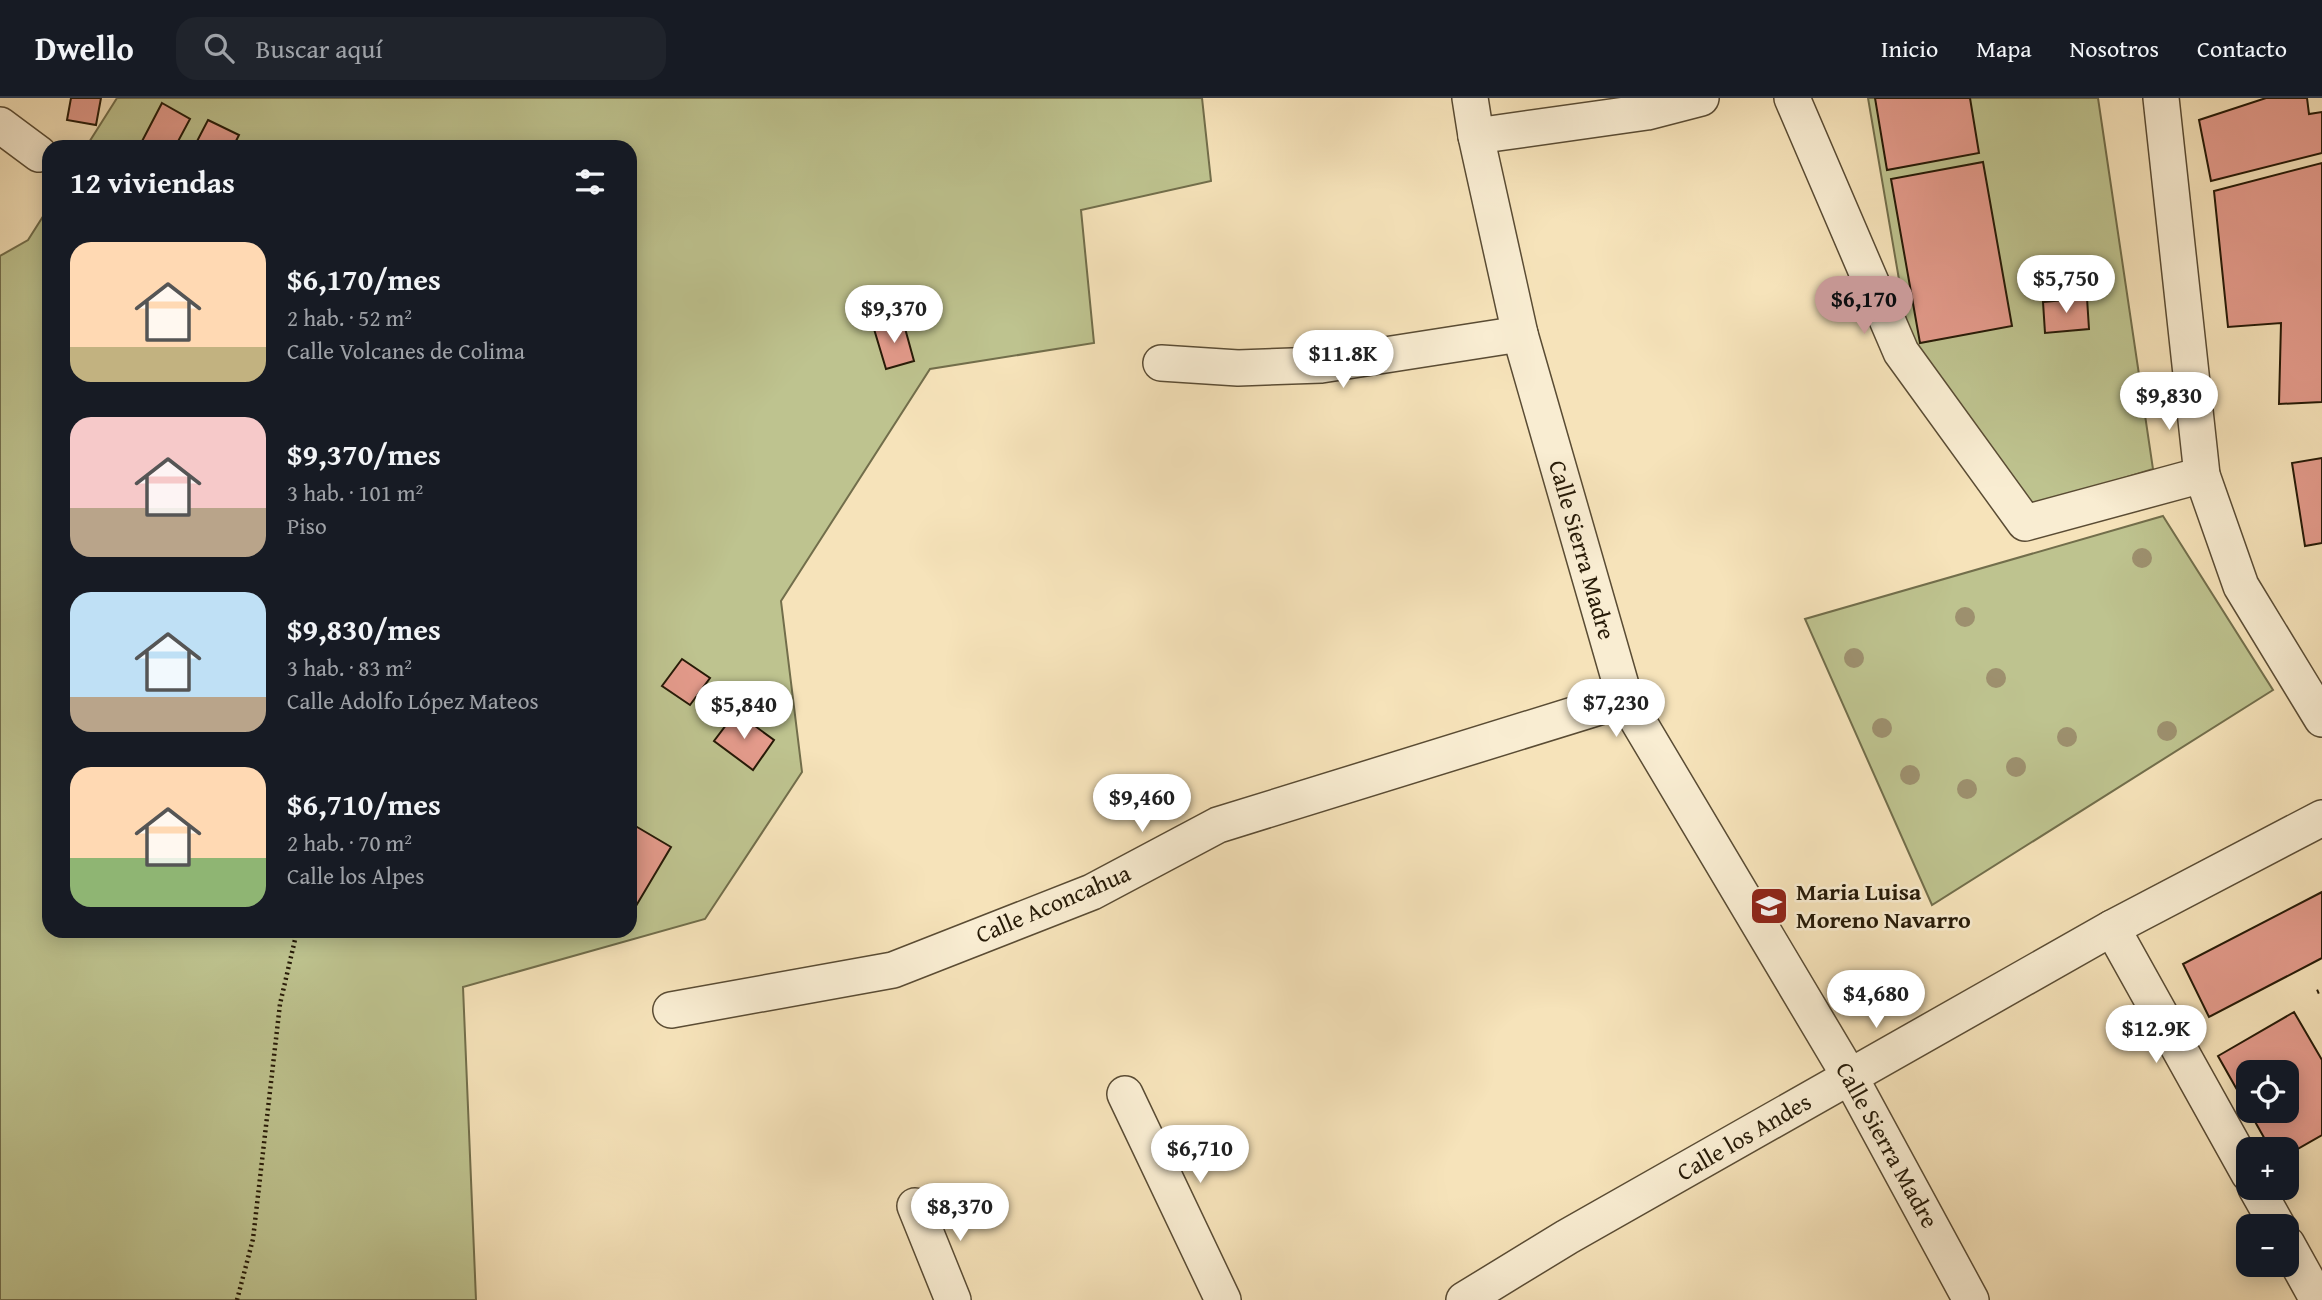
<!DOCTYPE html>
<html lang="es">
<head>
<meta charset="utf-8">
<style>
	:root { --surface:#171b24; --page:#20242c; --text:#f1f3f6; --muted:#9ea1a6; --line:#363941; --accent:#c59692 }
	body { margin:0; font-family:"Gentium Book Plus",serif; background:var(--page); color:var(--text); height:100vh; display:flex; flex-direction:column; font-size:26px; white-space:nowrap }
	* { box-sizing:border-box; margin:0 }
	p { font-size:23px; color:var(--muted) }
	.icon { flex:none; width:38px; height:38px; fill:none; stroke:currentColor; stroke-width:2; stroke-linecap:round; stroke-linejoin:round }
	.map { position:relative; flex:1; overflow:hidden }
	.sheet { position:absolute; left:42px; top:42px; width:595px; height:798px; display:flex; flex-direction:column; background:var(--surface); border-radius:21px; box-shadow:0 4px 18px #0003 }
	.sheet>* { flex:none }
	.buttons { position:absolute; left:2236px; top:962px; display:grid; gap:14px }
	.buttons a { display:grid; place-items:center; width:63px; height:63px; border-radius:14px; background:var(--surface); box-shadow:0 4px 18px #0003; font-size:35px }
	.price { position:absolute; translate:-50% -60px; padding:0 16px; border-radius:24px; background:#fff; color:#222; font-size:23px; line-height:46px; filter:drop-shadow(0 2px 4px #0008) }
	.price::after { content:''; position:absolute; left:50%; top:42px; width:21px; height:16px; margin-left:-10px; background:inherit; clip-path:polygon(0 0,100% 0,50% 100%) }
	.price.active { background:var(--accent); color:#111 }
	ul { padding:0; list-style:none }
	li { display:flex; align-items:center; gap:21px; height:175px; padding:0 28px }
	li span { display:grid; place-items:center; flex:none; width:196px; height:140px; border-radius:21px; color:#555 }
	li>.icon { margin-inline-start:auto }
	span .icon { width:84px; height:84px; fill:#fffc; stroke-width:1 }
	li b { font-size:30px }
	h2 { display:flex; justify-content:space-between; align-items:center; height:84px; padding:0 28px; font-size:30px }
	header { display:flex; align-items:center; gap:42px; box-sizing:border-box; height:98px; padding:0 35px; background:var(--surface); border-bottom:2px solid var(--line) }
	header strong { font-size:33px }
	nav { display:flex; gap:38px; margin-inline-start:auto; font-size:24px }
	.search { width:490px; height:63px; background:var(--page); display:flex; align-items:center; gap:18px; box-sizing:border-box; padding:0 24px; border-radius:21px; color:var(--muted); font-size:26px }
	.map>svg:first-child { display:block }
</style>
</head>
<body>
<header>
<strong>Dwello</strong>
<div class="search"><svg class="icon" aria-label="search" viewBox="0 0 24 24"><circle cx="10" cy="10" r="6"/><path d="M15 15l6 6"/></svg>Buscar aquí</div>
<nav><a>Inicio</a><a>Mapa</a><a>Nosotros</a><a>Contacto</a></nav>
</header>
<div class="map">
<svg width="2322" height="1202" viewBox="0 0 2322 1202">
	<rect width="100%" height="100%" fill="#f6e3ba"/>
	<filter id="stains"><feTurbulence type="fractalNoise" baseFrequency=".00286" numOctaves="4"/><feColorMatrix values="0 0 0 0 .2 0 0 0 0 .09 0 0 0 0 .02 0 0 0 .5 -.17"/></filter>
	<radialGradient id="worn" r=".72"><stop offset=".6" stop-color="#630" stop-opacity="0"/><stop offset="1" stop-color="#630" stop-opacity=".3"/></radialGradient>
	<g fill="#bec38f" stroke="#726e4b" stroke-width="2">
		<path d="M117,0H1202L1211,83L1081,112L1094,245L930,271L781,503L802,674L705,821L463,889L476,1202H0V158L28,142L49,109V833H630V49H86Z"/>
		<path d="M1868,0H2098L2153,371L2027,410L1910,246Z"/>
		<path d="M2163,418L2273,592L1932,807L1805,521Z"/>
	</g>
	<g fill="#e49b8c" stroke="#261a07" stroke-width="2">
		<path d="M71,0H101L96,27L67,22Z"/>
		<path d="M1875,0H1970L1979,55L1887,72Z"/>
		<path d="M2266,0H2307L2309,16L2322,14V55L2211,83L2199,22Z"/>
		<path d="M162,5L190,21L175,49H139Z"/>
		<path d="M208,22L239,37L233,49H194Z"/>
		<path d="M1983,64L2012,228L1920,245L1891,81Z"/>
		<path d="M2322,65V304L2279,306L2281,225L2228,229L2214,93Z"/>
		<path d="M2087,200L2089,231L2045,235L2043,204Z"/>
		<path d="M903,223L914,263L886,271L874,231Z"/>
		<path d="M2322,360V445L2305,448L2292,365Z"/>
		<path d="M682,561L710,580L690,607L662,588Z"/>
		<path d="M736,614L774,642L753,672L714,643Z"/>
		<path d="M632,726L671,749L636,808L630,805Z"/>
		<path d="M2322,794V860L2209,919L2183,866Z"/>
		<path d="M2294,914L2322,962V1037L2287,1057V1052H2271L2249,1013H2287V975H2249V1013L2218,958Z"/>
	</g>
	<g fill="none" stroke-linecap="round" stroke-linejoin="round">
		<defs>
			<g id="minor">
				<path d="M1470,0L1476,38L1520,236L1625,601L1850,979L1971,1202"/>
				<path d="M1792,0L1901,254L2025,425L2202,377"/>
				<path d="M2161,0L2202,377L2241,488L2322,621"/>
				<path d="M0,27L39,56"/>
				<path d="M1476,38L1647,14L1701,0"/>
				<path d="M1161,265L1238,270L1321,267L1520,236"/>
				<path d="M2112,830L2249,1076"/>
				<path d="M671,912L893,872L1092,794L1218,727L1625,601"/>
				<path d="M1125,996L1223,1202"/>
				<path d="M2256,1090L2278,1129"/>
				<path d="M915,1108L953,1202"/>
				<path d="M2287,1146L2318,1202"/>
				<path d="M1464,1202L1567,1139L2112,830L2322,720"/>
			</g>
		</defs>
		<use href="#minor" stroke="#5a4c34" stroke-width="38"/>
		<g stroke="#261a07" stroke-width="4.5" stroke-dasharray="2 3.5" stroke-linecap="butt">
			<path d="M2317,894L2322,892"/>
			<path d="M237,1202L253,1141L280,906L297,833"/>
		</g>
		<use href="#minor" stroke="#f9edd2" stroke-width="35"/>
	</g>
	<g fill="#9d906e">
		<circle cx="2142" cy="460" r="10"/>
		<circle cx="1965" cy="519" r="10"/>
		<circle cx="1854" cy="560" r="10"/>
		<circle cx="1996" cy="580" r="10"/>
		<circle cx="1882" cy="630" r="10"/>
		<circle cx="2167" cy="633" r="10"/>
		<circle cx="2067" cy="639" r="10"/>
		<circle cx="2016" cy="669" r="10"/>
		<circle cx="1910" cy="677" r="10"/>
		<circle cx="1967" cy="691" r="10"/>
	</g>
	<defs>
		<symbol id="school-square" viewBox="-11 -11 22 22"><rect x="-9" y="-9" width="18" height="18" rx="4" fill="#8f2418" stroke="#f9edd2"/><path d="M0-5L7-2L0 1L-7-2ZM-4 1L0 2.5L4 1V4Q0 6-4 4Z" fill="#fff"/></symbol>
	</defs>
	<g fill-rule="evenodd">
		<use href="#school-square" x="1747" y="786" width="44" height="44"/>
	</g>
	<g text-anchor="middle" stroke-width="5" stroke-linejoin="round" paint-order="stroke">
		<g font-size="24" fill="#261a07" stroke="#f9edd2">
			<text transform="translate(1582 452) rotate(74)" y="8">Calle Sierra Madre</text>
			<text transform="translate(1053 806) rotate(-23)" y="8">Calle Aconcahua</text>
			<text transform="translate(1744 1039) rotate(-30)" y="8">Calle los Andes</text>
			<text transform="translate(1887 1047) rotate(61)" y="8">Calle Sierra Madre</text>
		</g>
		<g font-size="24" font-weight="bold" fill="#261a07" stroke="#f9edd2" text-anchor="start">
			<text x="1796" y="802">Maria Luisa<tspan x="1796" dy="28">Moreno Navarro</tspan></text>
		</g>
	</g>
	<rect width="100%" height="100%" filter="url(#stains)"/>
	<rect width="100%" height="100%" fill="url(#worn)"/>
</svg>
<div class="buttons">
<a><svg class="icon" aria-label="locate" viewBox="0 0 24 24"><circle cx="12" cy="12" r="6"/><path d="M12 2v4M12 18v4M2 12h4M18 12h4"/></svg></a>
<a>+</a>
<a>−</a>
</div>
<b class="price" style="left:2066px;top:217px">$5,750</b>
<b class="price active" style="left:1864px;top:238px">$6,170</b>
<b class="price" style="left:894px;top:247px">$9,370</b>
<b class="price" style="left:1343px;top:292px">$11.8K</b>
<b class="price" style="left:2169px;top:334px">$9,830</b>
<b class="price" style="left:1616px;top:641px">$7,230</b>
<b class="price" style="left:744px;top:643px">$5,840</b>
<b class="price" style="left:1142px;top:736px">$9,460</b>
<b class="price" style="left:1876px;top:932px">$4,680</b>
<b class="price" style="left:2156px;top:967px">$12.9K</b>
<b class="price" style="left:1200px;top:1087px">$6,710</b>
<b class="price" style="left:960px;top:1145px">$8,370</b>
<section class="sheet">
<h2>12 viviendas<svg class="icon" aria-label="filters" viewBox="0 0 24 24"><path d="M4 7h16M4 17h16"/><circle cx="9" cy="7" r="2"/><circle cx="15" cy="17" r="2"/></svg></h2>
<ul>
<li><span style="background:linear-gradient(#ffd9b3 75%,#c2b280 0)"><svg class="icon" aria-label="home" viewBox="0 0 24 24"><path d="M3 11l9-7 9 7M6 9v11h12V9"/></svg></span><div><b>$6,170/mes</b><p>2 hab. · 52 m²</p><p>Calle Volcanes de Colima</p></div></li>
<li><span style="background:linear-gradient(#f6c9c9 65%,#b9a48a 0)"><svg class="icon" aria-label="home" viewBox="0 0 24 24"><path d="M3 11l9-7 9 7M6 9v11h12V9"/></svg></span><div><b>$9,370/mes</b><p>3 hab. · 101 m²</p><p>Piso</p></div></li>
<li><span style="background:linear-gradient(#bfe0f5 75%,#b9a48a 0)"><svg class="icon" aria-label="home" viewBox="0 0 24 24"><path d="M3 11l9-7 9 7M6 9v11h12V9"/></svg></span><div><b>$9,830/mes</b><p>3 hab. · 83 m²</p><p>Calle Adolfo López Mateos</p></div></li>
<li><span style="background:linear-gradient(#ffd9b3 65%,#8fb573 0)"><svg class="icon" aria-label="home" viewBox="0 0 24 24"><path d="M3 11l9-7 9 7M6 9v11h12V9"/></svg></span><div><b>$6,710/mes</b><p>2 hab. · 70 m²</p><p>Calle los Alpes</p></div></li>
</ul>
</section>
</div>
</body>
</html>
